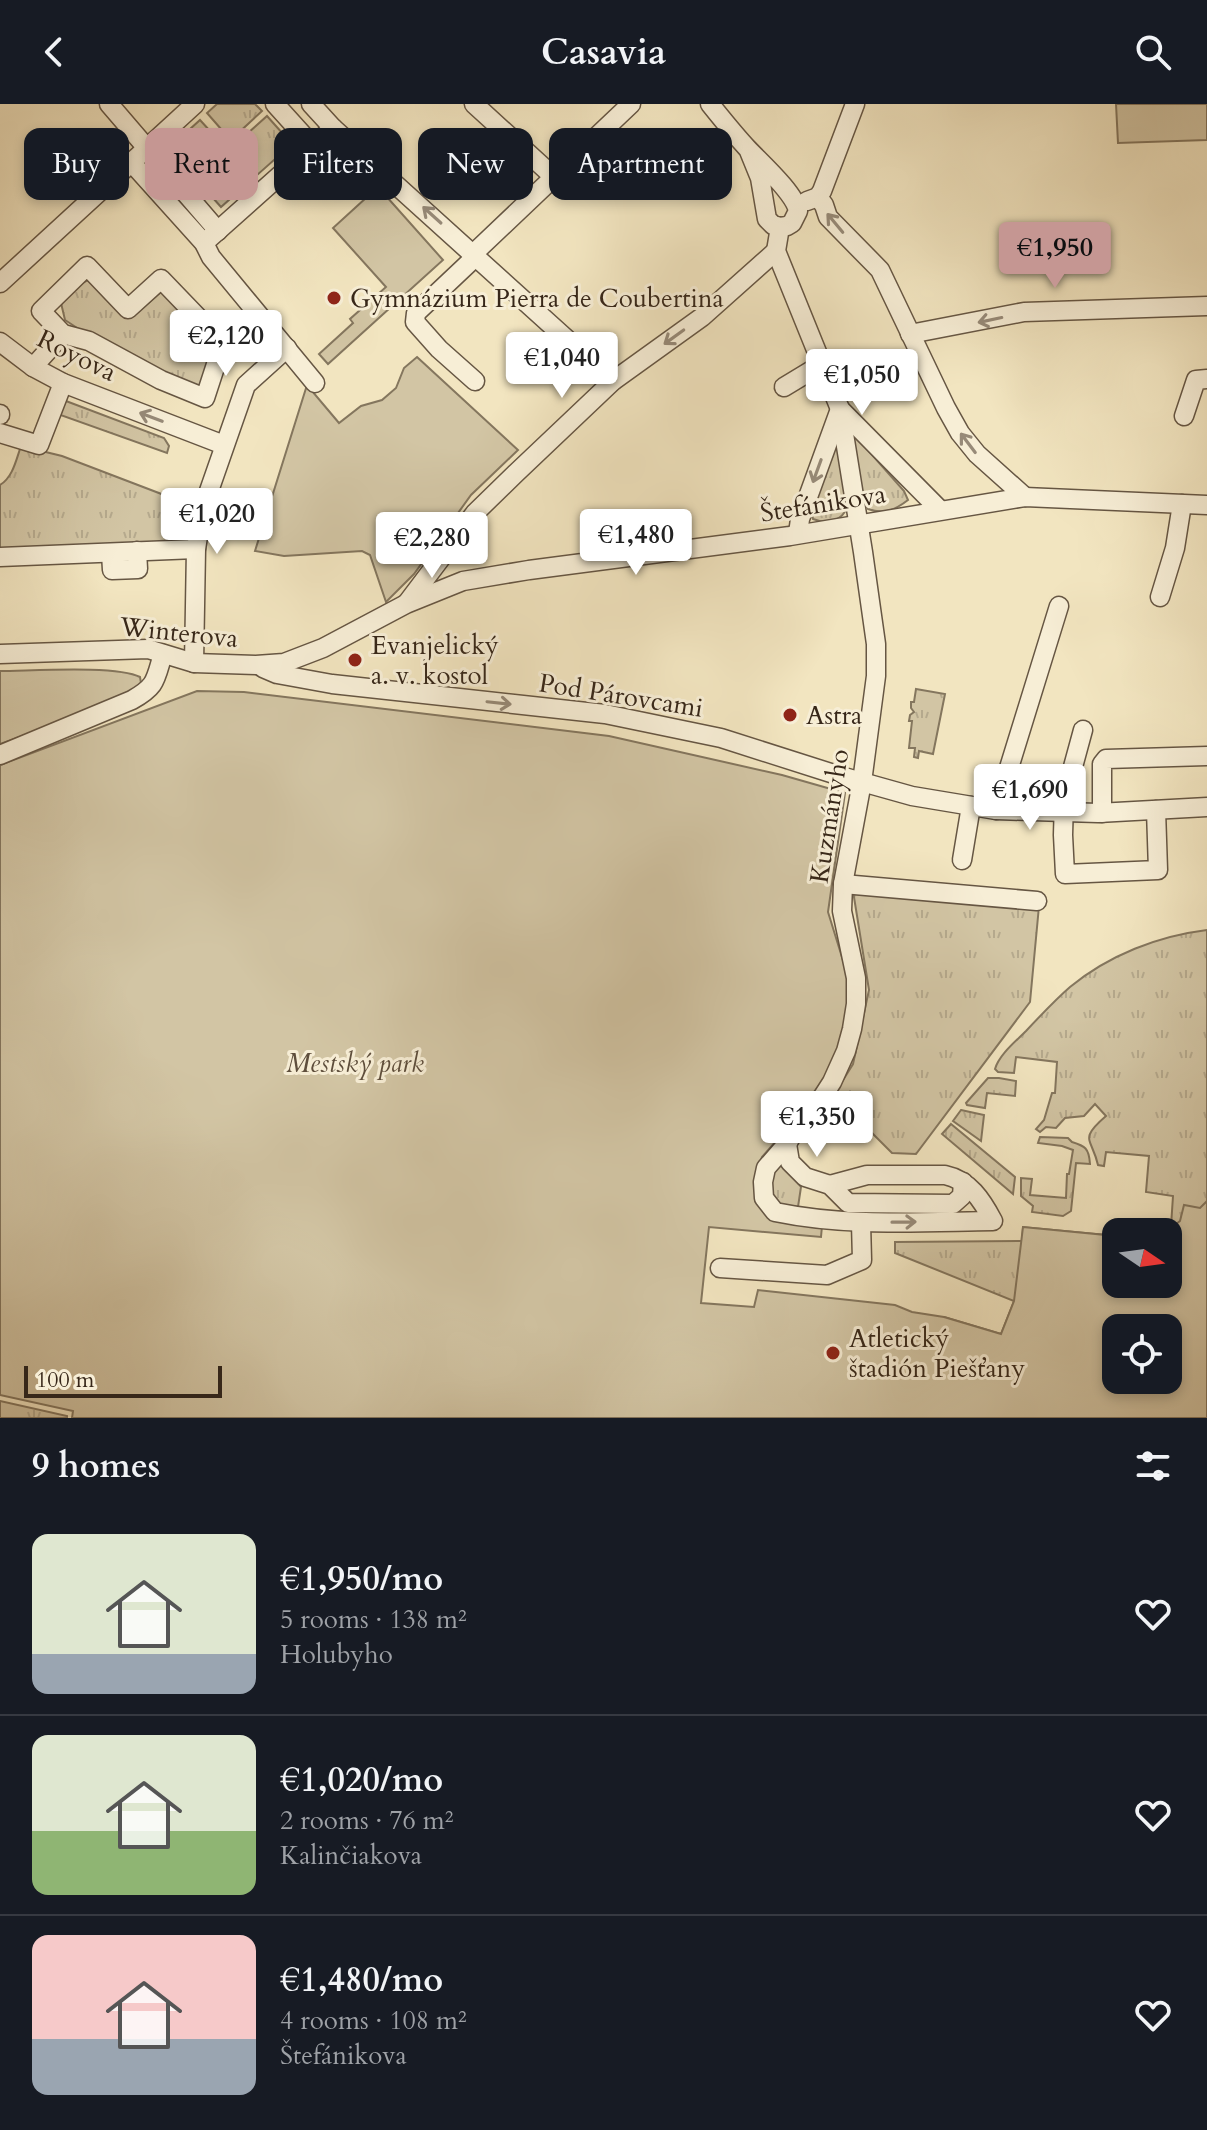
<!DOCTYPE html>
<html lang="en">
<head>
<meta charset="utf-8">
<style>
	:root { --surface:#171b24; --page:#242831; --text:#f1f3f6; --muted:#9ea1a6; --line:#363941; --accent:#c59692 }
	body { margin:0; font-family:Cardo,serif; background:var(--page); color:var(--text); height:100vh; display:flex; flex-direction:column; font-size:30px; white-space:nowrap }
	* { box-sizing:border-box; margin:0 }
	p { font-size:26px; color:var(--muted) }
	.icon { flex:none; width:44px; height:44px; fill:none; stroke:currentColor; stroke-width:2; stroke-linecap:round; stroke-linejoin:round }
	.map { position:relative; height:1314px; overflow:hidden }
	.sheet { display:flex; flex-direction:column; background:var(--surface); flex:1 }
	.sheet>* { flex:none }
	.top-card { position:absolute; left:24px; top:24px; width:800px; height:72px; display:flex; gap:16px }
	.needle { width:52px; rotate:103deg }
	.buttons { position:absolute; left:1102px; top:1114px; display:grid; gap:16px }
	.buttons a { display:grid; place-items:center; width:80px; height:80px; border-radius:16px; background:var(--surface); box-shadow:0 4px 12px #0003; font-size:40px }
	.scale { position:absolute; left:24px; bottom:20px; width:198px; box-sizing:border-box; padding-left:8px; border:4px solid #372719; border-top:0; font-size:22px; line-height:28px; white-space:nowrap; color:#372719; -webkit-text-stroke:6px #f7eed6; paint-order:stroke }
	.price { position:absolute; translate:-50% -68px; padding:0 18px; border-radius:8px; background:#fff; color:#222; font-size:26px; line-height:52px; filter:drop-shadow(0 2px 4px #0008) }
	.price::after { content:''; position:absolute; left:50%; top:48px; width:24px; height:18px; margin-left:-12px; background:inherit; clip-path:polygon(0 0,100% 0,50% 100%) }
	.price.current { background:var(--accent); color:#111 }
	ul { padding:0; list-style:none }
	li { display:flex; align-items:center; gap:24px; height:200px; padding:0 32px }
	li+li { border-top:2px solid var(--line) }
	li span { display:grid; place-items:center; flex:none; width:224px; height:160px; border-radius:16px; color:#555 }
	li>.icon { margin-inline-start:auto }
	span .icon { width:96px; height:96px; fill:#fffc; stroke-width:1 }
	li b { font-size:34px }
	h2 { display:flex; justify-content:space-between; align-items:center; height:96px; padding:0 32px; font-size:34px }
	.chip { padding:0 28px; border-radius:16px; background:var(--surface); box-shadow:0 4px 12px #0003; font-size:28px; line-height:72px }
	.chip.current { background:var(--accent); color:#111 }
	header { display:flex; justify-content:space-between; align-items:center; height:104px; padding:0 32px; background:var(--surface); font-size:36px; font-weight:800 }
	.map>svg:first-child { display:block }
</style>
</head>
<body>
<header><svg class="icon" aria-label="back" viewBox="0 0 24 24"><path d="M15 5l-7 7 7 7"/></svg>Casavia<svg class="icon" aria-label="search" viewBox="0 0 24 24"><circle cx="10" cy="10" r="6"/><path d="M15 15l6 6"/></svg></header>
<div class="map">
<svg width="1207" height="1314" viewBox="0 0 1207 1314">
	<defs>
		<pattern id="grass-tufts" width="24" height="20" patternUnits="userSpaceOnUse" patternTransform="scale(2)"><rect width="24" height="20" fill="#d2c5a4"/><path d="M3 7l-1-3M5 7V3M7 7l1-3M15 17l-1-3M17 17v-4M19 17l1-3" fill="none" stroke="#b5a98d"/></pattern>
	</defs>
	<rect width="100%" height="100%" fill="#f2e5c0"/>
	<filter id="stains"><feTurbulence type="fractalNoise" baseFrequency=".0025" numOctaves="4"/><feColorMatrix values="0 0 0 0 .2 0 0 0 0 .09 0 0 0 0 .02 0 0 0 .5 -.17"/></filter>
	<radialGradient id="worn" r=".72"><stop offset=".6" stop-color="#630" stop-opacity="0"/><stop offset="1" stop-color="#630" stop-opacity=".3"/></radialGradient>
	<g fill="url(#grass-tufts)" stroke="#84765e" stroke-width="2" fill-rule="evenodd">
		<path d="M217,0H255L262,7L235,32L232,29L228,33L207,9Z"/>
		<path d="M267,12L292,40L221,103L197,76L240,39L239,37Z"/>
		<path d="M200,16L221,39L217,43L220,46L193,71L169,44Z"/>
		<path d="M88,176L125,211L138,208L161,188L172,191L210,231L214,258L203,290L97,237L65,216L61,199L70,185Z"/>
		<path d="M58,294L164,334L169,342L167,349L52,308Z"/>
		<path d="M852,328L904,387L908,396C895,406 884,411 868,405L861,392Z"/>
		<path d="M838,330L848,400C844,417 828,421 813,415L811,405Z"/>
		<path d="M21,342L62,352L185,399L176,443L0,449V381C13,373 16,356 21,342Z"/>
		<path d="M916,585L945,590L933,650L919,647L918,654L914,653L915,644H909L912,617H909L910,611L914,608L911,604V598H914Z"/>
		<path d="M853,787L1039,802L1030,898L916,1050L892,1049L872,1029L852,1037L849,1036L850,1030L843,1028L820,1007L835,989L853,960L869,886Z"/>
		<path d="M1207,826V1314L944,1213L1001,1230L1014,1197L895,1149V1138L1022,1137L1023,1123L1116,1132V1180H1168V1137H1170L1173,1092L1146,1088L1149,1052L1106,1048L1104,1062L1098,1061C1092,1034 1078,1036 1106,1012L1095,1000L1084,1012L1065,1014L1056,1024L1046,1023L1040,1028L1036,1025L1044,1016L1052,989H1055L1057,958L1016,953L1014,969L998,968L995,965C999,951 1015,938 1026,927C1040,912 1055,896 1070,883C1109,851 1158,832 1207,826ZM1116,1224H1168V1276H1116Z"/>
		<path d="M988,974H999L1016,977L1015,992L987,989L985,1004L967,1001L966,999Z"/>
		<path d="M961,1006L984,1011L981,1037L953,1017Z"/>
		<path d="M951,1020L1015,1073L1013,1090L942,1030Z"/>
		<path d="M1040,1033L1068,1034L1072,1038C1085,1042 1089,1044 1090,1060L1076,1059L1071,1107L1063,1112L1032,1108L1033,1102L1021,1092V1074L1032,1075L1030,1091L1066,1094L1067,1070H1069L1073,1046L1062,1042L1038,1039Z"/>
		<path d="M781,1058L801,1083L798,1103H781C768,1089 768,1071 781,1058Z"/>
		<path d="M0,1297L67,1312V1314H0Z"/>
	</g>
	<g fill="#d2c5a4" stroke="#84765e" stroke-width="2" fill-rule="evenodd">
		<path d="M1116,0H1207V36L1118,39Z"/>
		<path d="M378,83L443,156L328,260L319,250L353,219L350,215L386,183L333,124Z"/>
		<path d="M417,253L518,346L471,391L414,470L386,498L370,451L362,447L284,452L255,447L307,281L339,319L361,302L382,296L396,284L404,264Z"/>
		<path d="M0,567C30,567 117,561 140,573L141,579L139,583L64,617L0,640Z"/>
		<path d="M197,587L244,588L609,632L782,671L845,689L828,808L854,892L843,950L805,1004L762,1053L756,1072L758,1096L822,1122L821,1133L709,1123L701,1199L754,1203L758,1186L895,1201L912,1208L944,1213L1001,1230L1014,1197L1023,1123L1116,1132V1180H1168V1137H1170L1171,1124L1180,1117L1184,1101L1200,1104L1207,1097V1314H72L73,1307L0,1291V661ZM1116,1224H1168V1276H1116Z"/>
	</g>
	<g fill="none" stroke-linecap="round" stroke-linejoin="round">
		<defs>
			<g id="minor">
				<path d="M109,0L218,127"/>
				<path d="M275,0L313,42"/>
				<path d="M311,0L333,24L613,277"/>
				<path d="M474,0L554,73"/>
				<path d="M710,0C722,15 734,30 747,44C760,58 795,89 798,107L792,119L787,122L780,123L773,121L767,115L760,74L749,47"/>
				<path d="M132,59L204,139L211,153L315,279"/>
				<path d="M818,93L824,101L828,113L880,166L946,304L960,329L977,350L1025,393"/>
				<path d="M807,97L818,93L822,87L855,0"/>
				<path d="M780,123L776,147L840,305L863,448L876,540V572L862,678L843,780L842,807L856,874V900L852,925L846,947L832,978L823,992L797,1023L787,1040L766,1064L763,1078L764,1094L775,1108C847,1123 920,1118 993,1117C982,1096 969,1076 945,1071H867L830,1081"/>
				<path d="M204,139L333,24"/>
				<path d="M0,179L195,0"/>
				<path d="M910,230L1024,208L1207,202"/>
				<path d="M0,238L33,263L63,279L224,341"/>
				<path d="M33,263L63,230L41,207L87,162L128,205L161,175L212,228L221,245L205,294L161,276L89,237L63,230"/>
				<path d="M475,277L439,245L415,218L416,209L470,158L474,149L631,0"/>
				<path d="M784,283L822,260"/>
				<path d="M0,310V311"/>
				<path d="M1184,312L1196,276L1207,275"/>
				<path d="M0,329L39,341L63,279"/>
				<path d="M798,430L800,415L840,305L940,406"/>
				<path d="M111,449L112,466L138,465L137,447"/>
				<path d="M0,453L196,445"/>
				<path d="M1160,493L1175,444L1182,400"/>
				<path d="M407,499L475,409L515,370L613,277L702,213L776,147"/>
				<path d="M0,550L148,545L194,559L256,561L284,559L323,544L406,500L463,477L529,466L790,432L1025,393L1207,401"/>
				<path d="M194,559L196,445L202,407L246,281L287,244"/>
				<path d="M263,564L277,570L332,580L605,610L721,634L837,671L912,692L996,706L1098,709L1207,703"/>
				<path d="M1083,626L1064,696L1063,731L1065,770L1158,766L1156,706"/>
				<path d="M0,651L132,596C157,582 155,576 163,550"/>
				<path d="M996,706L1059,502"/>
				<path d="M1102,709V660L1106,655L1207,652"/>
				<path d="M962,756L971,702"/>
				<path d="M843,780L1037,797"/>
				<path d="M787,1040L790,1058L805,1073L830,1081L848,1099L953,1100L962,1092L963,1078"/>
				<path d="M720,1164L827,1171L862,1156L861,1119"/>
			</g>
		</defs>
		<use href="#minor" stroke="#665643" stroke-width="21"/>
		<use href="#minor" stroke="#f7eed6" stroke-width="18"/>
	</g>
	<defs><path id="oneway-shaft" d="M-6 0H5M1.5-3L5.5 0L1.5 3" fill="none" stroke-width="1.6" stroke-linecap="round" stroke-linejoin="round" transform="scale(2)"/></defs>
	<g stroke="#978a78">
		<use href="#oneway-shaft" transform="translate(432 111) rotate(-138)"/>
		<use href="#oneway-shaft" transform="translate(835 119) rotate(-130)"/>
		<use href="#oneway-shaft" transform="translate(990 216) rotate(168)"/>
		<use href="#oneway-shaft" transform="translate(674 233) rotate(144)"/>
		<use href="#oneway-shaft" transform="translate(151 313) rotate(-159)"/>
		<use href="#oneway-shaft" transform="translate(968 339) rotate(-127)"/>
		<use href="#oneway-shaft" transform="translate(817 367) rotate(110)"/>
		<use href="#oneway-shaft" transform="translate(499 599) rotate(6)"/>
		<use href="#oneway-shaft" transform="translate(904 1118) rotate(-1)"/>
	</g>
	<g fill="#8f2418" stroke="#f7eed6" stroke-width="3">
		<circle cx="334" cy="194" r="8"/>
		<circle cx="355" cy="556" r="8"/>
		<circle cx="790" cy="611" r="8"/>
		<circle cx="833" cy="1249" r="8"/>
	</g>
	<g text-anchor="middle" stroke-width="6" stroke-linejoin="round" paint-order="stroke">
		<g font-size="26" fill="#372719" stroke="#f7eed6" text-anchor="start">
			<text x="350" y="203">Gymnázium Pierra de Coubertina</text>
			<text x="371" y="550">Evanjelický<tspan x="371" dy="30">a. v. kostol</tspan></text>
			<text x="806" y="620">Astra</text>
			<text x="849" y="1243">Atletický<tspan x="849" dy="30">štadión Piešťany</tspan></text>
		</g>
		<g font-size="26" fill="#372719" stroke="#f7eed6">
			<text transform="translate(77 251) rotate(26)" y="9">Royova</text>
			<text transform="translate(823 399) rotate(-9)" y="9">Štefánikova</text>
			<text transform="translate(179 528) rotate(6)" y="9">Winterova</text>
			<text transform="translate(621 591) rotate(9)" y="9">Pod Párovcami</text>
			<text transform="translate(829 712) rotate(-81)" y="9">Kuzmányho</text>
		</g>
		<g font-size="26" font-style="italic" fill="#5e4e3c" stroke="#f7eed6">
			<text x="355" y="968">Mestský park</text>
		</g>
	</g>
	<rect width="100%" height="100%" filter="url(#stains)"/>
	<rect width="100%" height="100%" fill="url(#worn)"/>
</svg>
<div class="buttons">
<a><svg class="needle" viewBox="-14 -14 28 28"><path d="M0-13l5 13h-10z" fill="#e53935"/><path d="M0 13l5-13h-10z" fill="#9ea1a6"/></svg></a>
<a><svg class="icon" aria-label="locate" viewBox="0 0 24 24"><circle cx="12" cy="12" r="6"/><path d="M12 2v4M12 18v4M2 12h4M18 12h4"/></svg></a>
</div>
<div class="scale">100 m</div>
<b class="price current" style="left:1055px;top:186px">€1,950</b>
<b class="price" style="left:226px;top:274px">€2,120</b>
<b class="price" style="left:562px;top:296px">€1,040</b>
<b class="price" style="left:862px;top:313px">€1,050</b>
<b class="price" style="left:217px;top:452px">€1,020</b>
<b class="price" style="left:636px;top:473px">€1,480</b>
<b class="price" style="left:432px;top:476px">€2,280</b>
<b class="price" style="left:1030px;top:728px">€1,690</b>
<b class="price" style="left:817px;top:1055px">€1,350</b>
<div class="top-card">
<a class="chip">Buy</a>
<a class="chip current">Rent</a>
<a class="chip">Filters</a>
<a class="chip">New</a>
<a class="chip">Apartment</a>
</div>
</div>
<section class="sheet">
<h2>9 homes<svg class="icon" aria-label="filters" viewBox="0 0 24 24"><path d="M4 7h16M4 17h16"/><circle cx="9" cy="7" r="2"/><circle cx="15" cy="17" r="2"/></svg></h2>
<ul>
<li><span style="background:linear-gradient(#dfe7d0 75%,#9aa5b1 0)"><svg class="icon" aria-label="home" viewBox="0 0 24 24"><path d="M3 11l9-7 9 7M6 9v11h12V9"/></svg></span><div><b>€1,950/mo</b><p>5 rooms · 138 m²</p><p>Holubyho</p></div><svg class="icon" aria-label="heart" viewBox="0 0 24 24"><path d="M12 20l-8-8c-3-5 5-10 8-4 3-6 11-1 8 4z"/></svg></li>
<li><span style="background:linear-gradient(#dfe7d0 60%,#8fb573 0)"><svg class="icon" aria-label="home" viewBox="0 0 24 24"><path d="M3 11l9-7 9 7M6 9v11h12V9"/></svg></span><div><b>€1,020/mo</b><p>2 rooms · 76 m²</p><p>Kalinčiakova</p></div><svg class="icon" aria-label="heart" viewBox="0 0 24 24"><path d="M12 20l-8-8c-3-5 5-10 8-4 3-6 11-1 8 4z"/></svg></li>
<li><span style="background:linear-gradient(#f6c9c9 65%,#9aa5b1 0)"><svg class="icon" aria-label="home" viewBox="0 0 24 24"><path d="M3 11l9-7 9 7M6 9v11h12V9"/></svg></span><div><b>€1,480/mo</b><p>4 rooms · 108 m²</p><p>Štefánikova</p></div><svg class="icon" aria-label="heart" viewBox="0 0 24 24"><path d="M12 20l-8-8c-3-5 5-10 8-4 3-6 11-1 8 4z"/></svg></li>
</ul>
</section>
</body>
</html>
